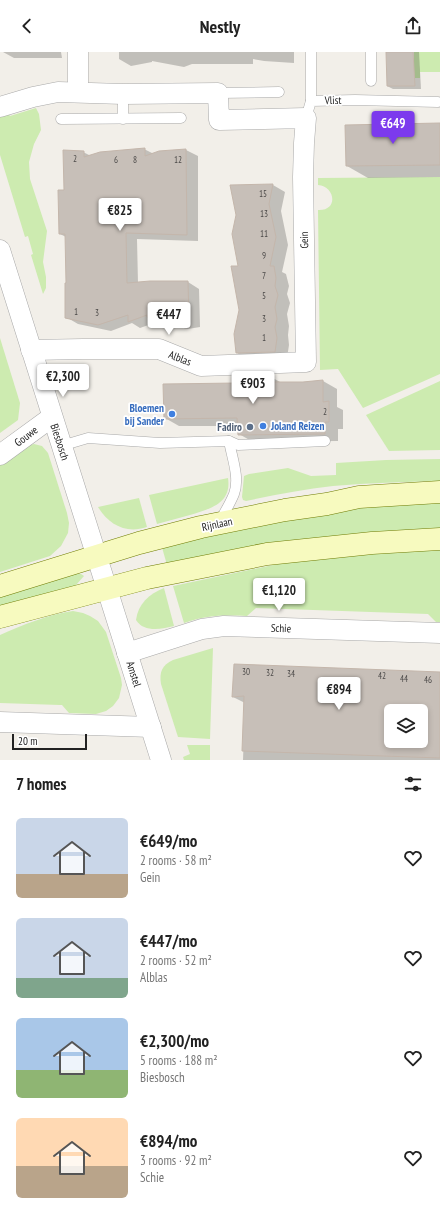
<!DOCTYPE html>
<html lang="en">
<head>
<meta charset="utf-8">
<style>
	:root { --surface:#fff; --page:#f2f2f2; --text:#222; --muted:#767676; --accent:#7c3aed }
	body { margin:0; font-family:"PT Sans Narrow",sans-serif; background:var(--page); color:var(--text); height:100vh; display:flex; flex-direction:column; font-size:15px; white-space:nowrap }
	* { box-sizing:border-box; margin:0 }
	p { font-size:13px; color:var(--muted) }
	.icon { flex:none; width:22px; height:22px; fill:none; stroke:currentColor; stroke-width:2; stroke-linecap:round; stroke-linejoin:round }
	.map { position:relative; height:708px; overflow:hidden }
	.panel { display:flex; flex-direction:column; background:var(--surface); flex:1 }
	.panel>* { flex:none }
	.controls { position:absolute; left:384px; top:652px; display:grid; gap:8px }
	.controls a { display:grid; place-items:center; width:44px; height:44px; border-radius:6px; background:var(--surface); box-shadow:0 2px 6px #0003; font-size:20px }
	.scale { position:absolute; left:12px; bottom:10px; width:75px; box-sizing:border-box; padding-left:4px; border:2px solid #222; border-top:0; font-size:11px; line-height:14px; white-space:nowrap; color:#222; -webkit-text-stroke:3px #fff; paint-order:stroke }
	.price { position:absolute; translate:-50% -34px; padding:0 9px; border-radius:4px; background:#fff; color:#222; font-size:13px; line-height:26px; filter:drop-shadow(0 1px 2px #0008) }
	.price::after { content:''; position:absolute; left:50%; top:24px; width:12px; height:9px; margin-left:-6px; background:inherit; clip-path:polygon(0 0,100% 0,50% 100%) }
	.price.current { background:var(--accent); color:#fff }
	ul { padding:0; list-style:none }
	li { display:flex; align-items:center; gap:12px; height:100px; padding:0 16px }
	li span { display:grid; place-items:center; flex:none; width:112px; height:80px; border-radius:6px; color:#555 }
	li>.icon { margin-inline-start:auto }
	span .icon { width:48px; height:48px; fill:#fffc; stroke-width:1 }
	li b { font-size:17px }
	h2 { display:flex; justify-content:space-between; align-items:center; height:48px; padding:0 16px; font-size:17px }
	header { display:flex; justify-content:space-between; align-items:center; height:52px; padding:0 16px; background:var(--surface); font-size:18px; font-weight:800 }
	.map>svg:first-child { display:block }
</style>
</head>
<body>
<header><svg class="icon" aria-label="back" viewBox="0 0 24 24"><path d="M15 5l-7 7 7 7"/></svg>Nestly<svg class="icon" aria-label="share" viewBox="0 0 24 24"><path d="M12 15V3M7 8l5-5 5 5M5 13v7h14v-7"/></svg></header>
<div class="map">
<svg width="440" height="708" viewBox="0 0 440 708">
	<rect width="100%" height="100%" fill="#f2efe9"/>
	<g fill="#cdebb0">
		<path d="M414,0H440V20H420V26H414Z"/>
		<path d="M36,56L39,62L41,78L34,92L29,110L30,127L47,179L43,210L46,225V236L43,242L31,203L33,202L28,184L25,185L0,103V63L8,60L10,64Z"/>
		<path d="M440,125V322L363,356L338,317L320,318L318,158C339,159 335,134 318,133V126Z"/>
		<path d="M0,286L20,351L18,368L0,381Z"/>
		<path d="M440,329V398L389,399L366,363Z"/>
		<path d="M34,392L42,394L48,401L67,461L69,471L68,481L61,494L50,504L0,520V413L25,395Z"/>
		<path d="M440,407V429C404,430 369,431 333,434C304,437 275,443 246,449L243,448L242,445L244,424L249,422L288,416L311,424L336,423V411L386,408Z"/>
		<path d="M228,426C232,452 209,457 190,463C179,466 168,469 157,472L149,443Z"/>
		<path d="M139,446L147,475C126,482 109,473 98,455Z"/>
		<path d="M440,449V478L167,513L161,492L351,455Z"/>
		<path d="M440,497V570H436L428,562L256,556L247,564C223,563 207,563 184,571L173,534L278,512L328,505Z"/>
		<path d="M73,521L81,522L84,524L75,534L0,558V541Z"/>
		<path d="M164,536L174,574C162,577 144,581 136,568C138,552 149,542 164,536Z"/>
		<path d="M73,559L83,561L90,564L98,569L106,580L121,626L122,633L119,646L113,654L106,659L96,662L69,661L62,653H60L0,651V583C22,573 50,562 73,559Z"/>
		<path d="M213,596L210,687L178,685L161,632C159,620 162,613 173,608Z"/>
		<path d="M187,693H210V708H184L183,705L190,702Z"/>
	</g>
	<g fill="#0003" fill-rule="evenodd">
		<path d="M3,0H61L62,6H14Z"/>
		<path d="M119,0H294V11L264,9L253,7V12H192L184,15L152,9V10L131,14L119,7Z"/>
		<path d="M387,0H419L421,37H393L387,34Z"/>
		<path d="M440,72V125L368,126L347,114Z"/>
		<path d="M144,97L154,102L160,100L186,98L198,104V189L137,187L138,231L188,230L199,237L200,275L188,277L157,270L140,276L132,271L111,279L78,272L66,265V185L60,182L65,139L83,100L91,104Z"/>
		<path d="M273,133L285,140L281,159L288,193L282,220L286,222L289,234L287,242L290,251L287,262L289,274L288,283L289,293L287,306L249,308L237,301L240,258L239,215L237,163L231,134Z"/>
		<path d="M269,324L282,331L323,329L337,337V355L343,358V377H338V389L253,390L239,382L238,374H179L165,366L238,332Z"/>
		<path d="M440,621V708H243L245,651L233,645ZM391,659H421V689H391Z"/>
	</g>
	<g fill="#c7bfb8" stroke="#c4b6ab" fill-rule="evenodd">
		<path d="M386,0H413L415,34H387Z"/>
		<path d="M440,71V113L346,114L345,73Z"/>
		<path d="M145,96V104L159,99L186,97L187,183L126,181L127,231L150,229H188L189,269L176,271L147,265V263L128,270V263L98,273L65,266V231H66L65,182H59L58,138H64L63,98L84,99V105L100,100Z"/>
		<path d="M273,132L269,152L276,185L270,214H274L276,226L275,234L278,243L275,255L277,267L275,275L277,286L275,300L236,301L234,282L239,258L231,214H238L232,182L236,163L230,133Z"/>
		<path d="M270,323L268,330H303L323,328V350L329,349V370H325V382L238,383L237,366L164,367L163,332L237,331V329H239L238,324Z"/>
		<path d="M234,612L440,620V706L242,699L244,644L232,645ZM391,659H421V689H391Z"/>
	</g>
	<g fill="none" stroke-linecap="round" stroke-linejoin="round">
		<defs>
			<g id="lane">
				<path d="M371,29V0"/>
				<path d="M218,41L279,40"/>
				<path d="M311,49V0"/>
				<path d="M306,66L311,49L355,48L438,50"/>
				<path d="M61,67L181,66"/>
				<path d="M123,67V42"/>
				<path d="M61,394L88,386L160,391L229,389L238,393L325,389"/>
				<path d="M219,471C224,461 230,452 234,442C240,426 232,406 229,389"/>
			</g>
			<g id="street">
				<path d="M78,0V40"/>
				<path d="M0,55L33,45L58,40L123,42L218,41L219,68L306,66L304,91L303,125L306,310L201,314L159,297H83L31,298"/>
				<path d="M0,198C53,368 108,538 161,708"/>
				<path d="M0,403L52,365"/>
				<path d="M127,601L202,577L224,574L440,581"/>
				<path d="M0,670L151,675"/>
			</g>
			<g id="secondary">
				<path d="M0,534L139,491L201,475L285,458L327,452L359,445L440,440"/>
				<path d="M0,565L147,526L267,502L372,491L440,487"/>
			</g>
		</defs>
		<use href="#lane" stroke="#a9a9a9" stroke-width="11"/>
		<use href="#street" stroke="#a9a9a9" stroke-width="21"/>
		<use href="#secondary" stroke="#707d05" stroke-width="23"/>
		<use href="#lane" stroke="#fff" stroke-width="10"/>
		<use href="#street" stroke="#fff" stroke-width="20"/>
		<use href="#secondary" stroke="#f7fabf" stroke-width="22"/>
	</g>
	<g fill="#3f7fe0" stroke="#fff" stroke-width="1.5">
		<circle cx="172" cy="362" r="4"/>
		<circle cx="263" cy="374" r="4"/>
	</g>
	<circle fill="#5c6f8a" stroke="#fff" stroke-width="1.5" cx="250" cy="375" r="4"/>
	<g text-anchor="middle" stroke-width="3.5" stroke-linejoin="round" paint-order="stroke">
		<g font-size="9" fill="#4b4948">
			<text x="75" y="110">2</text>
			<text x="116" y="111">6</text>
			<text x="135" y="111">8</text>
			<text x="178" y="111">12</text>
			<text x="263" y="145">15</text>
			<text x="264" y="165">13</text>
			<text x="264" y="185">11</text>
			<text x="264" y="207">9</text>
			<text x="264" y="227">7</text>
			<text x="264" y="247">5</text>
			<text x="76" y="263">1</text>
			<text x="97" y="264">3</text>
			<text x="264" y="270">3</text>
			<text x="264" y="289">1</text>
			<text x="325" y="363">2</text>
			<text x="246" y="623">30</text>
			<text x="270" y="624">32</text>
			<text x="291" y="625">34</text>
			<text x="382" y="627">42</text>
			<text x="404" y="630">44</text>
			<text x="428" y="631">46</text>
		</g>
		<g font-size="11" fill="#222" stroke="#fff">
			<text transform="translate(333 48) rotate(-1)" y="4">Vlist</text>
			<text transform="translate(304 188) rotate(-91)" y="4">Gein</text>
			<text transform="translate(180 306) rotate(21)" y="4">Alblas</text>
			<text transform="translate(26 384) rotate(-37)" y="4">Gouwe</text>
			<text transform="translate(60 390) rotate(72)" y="4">Biesbosch</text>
			<text transform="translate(217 472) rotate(-12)" y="4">Rijnlaan</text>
			<text transform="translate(281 576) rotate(2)" y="4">Schie</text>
			<text transform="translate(134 622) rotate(72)" y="4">Amstel</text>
		</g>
		<g font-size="11" font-weight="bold" fill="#366cbe" stroke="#fff" text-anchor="end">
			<text x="164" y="360">Bloemen<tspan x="164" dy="13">bij Sander</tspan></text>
			<text x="271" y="378" text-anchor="start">Joland Reizen</text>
		</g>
		<g font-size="11" font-weight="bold" fill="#4e5e75" stroke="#fff" text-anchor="end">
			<text x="242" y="379">Fadiro</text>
		</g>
	</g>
</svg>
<div class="controls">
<a><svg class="icon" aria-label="layers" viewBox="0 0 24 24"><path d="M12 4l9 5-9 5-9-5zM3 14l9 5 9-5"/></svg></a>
</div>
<div class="scale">20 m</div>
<b class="price current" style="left:393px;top:93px">€649</b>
<b class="price" style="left:120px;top:180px">€825</b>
<b class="price" style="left:169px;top:284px">€447</b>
<b class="price" style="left:63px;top:346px">€2,300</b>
<b class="price" style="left:253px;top:353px">€903</b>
<b class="price" style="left:279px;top:560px">€1,120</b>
<b class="price" style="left:339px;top:659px">€894</b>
</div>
<section class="panel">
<h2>7 homes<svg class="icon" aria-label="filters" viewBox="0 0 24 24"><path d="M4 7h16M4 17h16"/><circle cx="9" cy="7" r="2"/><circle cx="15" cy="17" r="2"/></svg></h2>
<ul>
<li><span style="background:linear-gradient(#c9d6e8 70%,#b9a48a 0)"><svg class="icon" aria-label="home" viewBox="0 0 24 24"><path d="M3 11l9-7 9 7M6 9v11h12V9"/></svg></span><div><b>€649/mo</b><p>2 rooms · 58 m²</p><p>Gein</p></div><svg class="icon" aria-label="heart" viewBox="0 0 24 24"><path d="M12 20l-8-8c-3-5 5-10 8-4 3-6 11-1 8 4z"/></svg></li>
<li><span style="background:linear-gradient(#c9d6e8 75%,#7fa58c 0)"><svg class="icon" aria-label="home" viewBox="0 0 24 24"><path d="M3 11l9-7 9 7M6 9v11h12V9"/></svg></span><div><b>€447/mo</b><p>2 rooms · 52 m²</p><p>Alblas</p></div><svg class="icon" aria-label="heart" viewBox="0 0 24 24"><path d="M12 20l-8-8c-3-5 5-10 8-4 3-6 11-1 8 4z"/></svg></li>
<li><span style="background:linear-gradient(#a9c7e8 65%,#8fb573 0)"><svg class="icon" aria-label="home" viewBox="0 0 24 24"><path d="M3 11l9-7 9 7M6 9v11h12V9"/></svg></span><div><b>€2,300/mo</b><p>5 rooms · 188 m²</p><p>Biesbosch</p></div><svg class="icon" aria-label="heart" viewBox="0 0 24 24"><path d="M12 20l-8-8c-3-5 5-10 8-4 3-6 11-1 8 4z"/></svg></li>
<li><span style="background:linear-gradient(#ffd9b3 60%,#b9a48a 0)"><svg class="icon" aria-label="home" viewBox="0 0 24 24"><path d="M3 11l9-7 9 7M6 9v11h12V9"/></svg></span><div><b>€894/mo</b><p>3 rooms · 92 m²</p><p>Schie</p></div><svg class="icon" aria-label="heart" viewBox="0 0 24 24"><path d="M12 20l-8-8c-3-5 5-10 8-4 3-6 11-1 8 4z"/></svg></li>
</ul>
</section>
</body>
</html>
